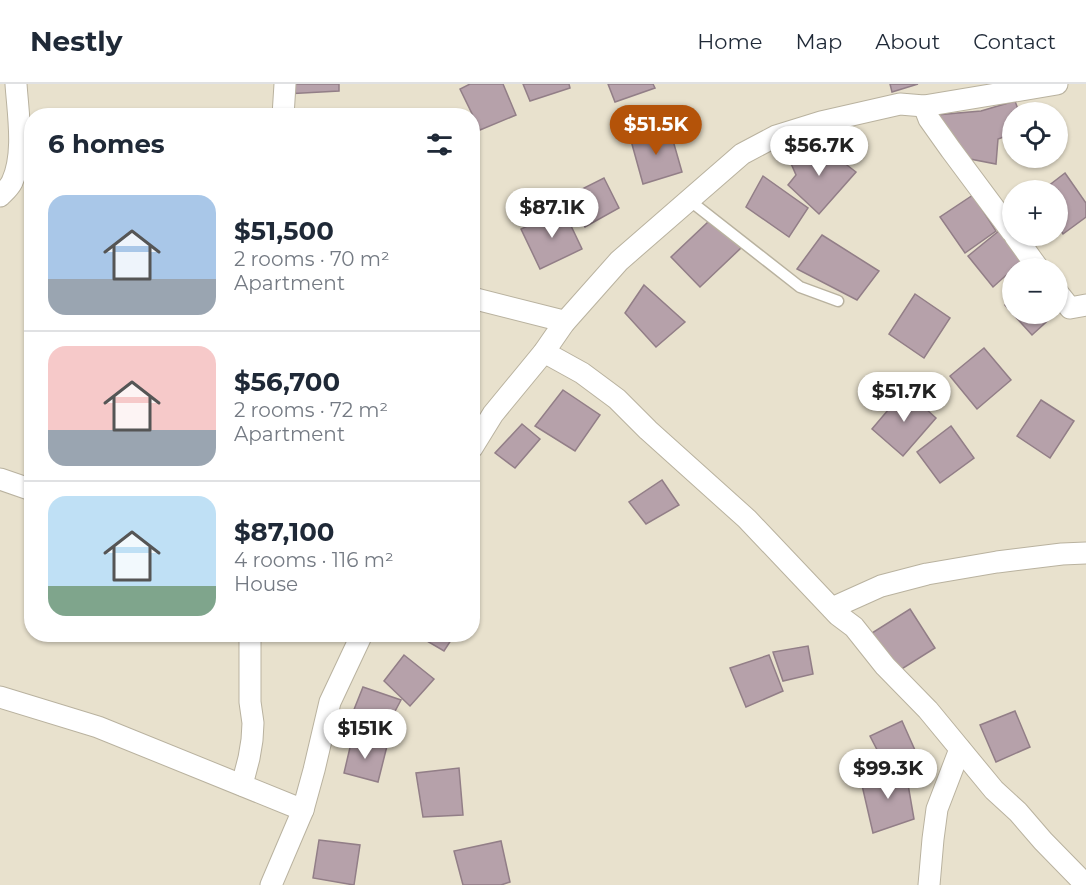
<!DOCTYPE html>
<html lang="en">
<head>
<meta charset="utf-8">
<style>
	:root { --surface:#fff; --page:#f2f2f3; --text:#1f2937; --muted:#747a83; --line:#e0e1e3; --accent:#b45309 }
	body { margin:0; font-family:Montserrat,sans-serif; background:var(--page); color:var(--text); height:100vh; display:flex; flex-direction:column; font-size:22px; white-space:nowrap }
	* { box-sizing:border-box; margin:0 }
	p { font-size:20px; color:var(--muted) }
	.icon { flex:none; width:33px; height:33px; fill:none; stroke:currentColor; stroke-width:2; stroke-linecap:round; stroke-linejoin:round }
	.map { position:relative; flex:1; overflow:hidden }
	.details { position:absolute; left:24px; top:24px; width:456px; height:534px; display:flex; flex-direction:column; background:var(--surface); border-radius:24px; box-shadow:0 2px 4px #0004 }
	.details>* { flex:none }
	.controls { position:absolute; left:1002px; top:18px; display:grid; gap:12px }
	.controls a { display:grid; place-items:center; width:66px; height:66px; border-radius:50%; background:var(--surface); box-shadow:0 2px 4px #0004; font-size:30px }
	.price { position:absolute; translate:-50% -51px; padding:0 14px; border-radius:21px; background:#fff; color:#222; font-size:20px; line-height:39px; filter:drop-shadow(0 2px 3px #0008) }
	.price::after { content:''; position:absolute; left:50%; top:36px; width:18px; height:14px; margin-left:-9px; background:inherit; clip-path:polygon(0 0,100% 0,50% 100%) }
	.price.active { background:var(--accent); color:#fff }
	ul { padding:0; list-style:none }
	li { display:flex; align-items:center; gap:18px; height:150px; padding:0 24px }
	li+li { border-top:2px solid var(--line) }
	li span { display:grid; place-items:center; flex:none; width:168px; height:120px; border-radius:18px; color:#555 }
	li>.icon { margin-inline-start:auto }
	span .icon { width:72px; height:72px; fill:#fffc; stroke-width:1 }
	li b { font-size:26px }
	h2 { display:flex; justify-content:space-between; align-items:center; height:72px; padding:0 24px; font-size:26px }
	header { display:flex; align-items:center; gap:36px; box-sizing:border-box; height:84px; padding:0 30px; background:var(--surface); border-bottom:2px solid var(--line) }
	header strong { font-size:28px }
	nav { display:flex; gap:33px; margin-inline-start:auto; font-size:21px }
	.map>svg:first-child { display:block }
</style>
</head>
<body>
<header>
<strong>Nestly</strong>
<nav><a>Home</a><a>Map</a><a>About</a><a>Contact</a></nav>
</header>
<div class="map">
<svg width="1086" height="801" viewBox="0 0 1086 801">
	<rect width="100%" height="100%" fill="#e8e1cd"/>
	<g fill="#b6a1aa" stroke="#927e87" stroke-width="1.5">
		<path d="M286,0H339V7L285,10Z"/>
		<path d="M470,0H503L516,31L480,46L460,5Z"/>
		<path d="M523,0H569L570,4L530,17Z"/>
		<path d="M608,0H653L655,4L615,18Z"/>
		<path d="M890,0H918L892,8Z"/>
		<path d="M1015,17L1019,28H1012V50L998,55L996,80L965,74L936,31L981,27Z"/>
		<path d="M670,46L682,88L643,100L630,53Z"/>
		<path d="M802,60L811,76L821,61L856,88L819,130L788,101L796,91L789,75Z"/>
		<path d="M1065,89L1086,119V133L1063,150L1058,142V106H1043Z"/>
		<path d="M763,92L808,124L789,153L746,123Z"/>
		<path d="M604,94L619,124L585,143L570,111Z"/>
		<path d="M973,111L996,147L965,169L940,133Z"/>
		<path d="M563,125L582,165L540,185L521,145Z"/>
		<path d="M708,138L742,163L700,203L671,173Z"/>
		<path d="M1000,146L1025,175L1014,184H1012V186L993,203L968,172Z"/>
		<path d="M822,151L879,187L857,216L797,185Z"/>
		<path d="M644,201L685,238L656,263L625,229Z"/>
		<path d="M915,210L950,234L924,274L889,250Z"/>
		<path d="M1012,214V229L1005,221Z"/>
		<path d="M1013,230H1055L1032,251Z"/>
		<path d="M984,264L1011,296L977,325L950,292Z"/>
		<path d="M563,306L600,331L575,367L535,342Z"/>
		<path d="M905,306L936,334L903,372L872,345Z"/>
		<path d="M1041,316L1074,337L1050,374L1017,352Z"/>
		<path d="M522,340L540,355L515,384L495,369Z"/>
		<path d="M951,342L974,374L940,399L917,368Z"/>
		<path d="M662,396L679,421L646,440L629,418Z"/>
		<path d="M910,525L935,564L897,588L872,549Z"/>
		<path d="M415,550H455L444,567Z"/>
		<path d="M808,562L813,590L783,597L773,568Z"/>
		<path d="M404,571L434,595L410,622L384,597Z"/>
		<path d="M769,571L783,607L746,623L730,584Z"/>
		<path d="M363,603L401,616L384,648L393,652L390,661L361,653L365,644L349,638Z"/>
		<path d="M1015,627L1030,663L996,678L980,641Z"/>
		<path d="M902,637L918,673L888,687L870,652Z"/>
		<path d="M352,655L387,662L378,698L344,689Z"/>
		<path d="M905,683L914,735L873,749L861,697Z"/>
		<path d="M459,684L463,731L423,733L416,689Z"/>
		<path d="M319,756L360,761L354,801L313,794Z"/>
		<path d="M501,757L510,798L501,801H463L454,767Z"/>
	</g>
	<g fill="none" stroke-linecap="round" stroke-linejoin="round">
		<defs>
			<path id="lane" d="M689,116L800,203L838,217"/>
			<g id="street">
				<path d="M924,22L929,35L951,66L1012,148"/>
				<path d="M283,32L285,0"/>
				<path d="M0,112C4,108 9,104 12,98C25,70 18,30 16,0"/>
				<path d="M1015,152L1038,184"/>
				<path d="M1058,209L1070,224L1086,221"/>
				<path d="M472,214L559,236L564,239"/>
				<path d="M544,268L582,289L617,315L648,346L747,435L838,531L854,543L885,582L928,626L994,706L1018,728L1043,757L1086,801"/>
				<path d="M472,364L493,330L544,268L564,239L619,177L742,70L776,52L821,38L900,20L924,22L1057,0"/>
				<path d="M0,395L32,406"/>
				<path d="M832,524L881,502L927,490L997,478L1062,470L1086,469"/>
				<path d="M0,613L98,643L303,726"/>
				<path d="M242,701L249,674L252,656L253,639L250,618V550"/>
				<path d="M271,801L303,726L314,686L330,618L362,550"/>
				<path d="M929,801L933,755L937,725L960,665"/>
			</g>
		</defs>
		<use href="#lane" stroke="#b9b29f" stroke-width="13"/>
		<use href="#street" stroke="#b9b29f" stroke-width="23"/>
		<use href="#lane" stroke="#fff" stroke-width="10"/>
		<use href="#street" stroke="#fff" stroke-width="21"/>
	</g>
</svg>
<div class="controls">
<a><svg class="icon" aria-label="locate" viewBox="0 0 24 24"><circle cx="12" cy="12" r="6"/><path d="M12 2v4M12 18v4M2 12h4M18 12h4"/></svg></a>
<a>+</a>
<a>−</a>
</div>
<b class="price active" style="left:656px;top:72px">$51.5K</b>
<b class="price" style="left:819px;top:93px">$56.7K</b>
<b class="price" style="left:552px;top:155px">$87.1K</b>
<b class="price" style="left:904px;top:339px">$51.7K</b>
<b class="price" style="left:365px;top:676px">$151K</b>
<b class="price" style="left:888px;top:716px">$99.3K</b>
<section class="details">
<h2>6 homes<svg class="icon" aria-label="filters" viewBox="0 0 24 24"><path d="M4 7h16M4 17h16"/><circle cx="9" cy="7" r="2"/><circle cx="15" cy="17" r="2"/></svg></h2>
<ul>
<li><span style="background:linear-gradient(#a9c7e8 70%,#9aa5b1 0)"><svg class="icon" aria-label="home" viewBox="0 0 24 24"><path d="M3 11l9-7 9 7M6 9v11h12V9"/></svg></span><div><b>$51,500</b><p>2 rooms · 70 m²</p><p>Apartment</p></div></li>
<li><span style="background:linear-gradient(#f6c9c9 70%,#9aa5b1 0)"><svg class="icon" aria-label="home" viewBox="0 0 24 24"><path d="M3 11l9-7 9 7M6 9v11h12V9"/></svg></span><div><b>$56,700</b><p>2 rooms · 72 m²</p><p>Apartment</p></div></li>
<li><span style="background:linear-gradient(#bfe0f5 75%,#7fa58c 0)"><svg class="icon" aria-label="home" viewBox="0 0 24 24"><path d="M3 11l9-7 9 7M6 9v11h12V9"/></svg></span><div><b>$87,100</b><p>4 rooms · 116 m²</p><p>House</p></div></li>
</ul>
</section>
</div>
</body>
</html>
